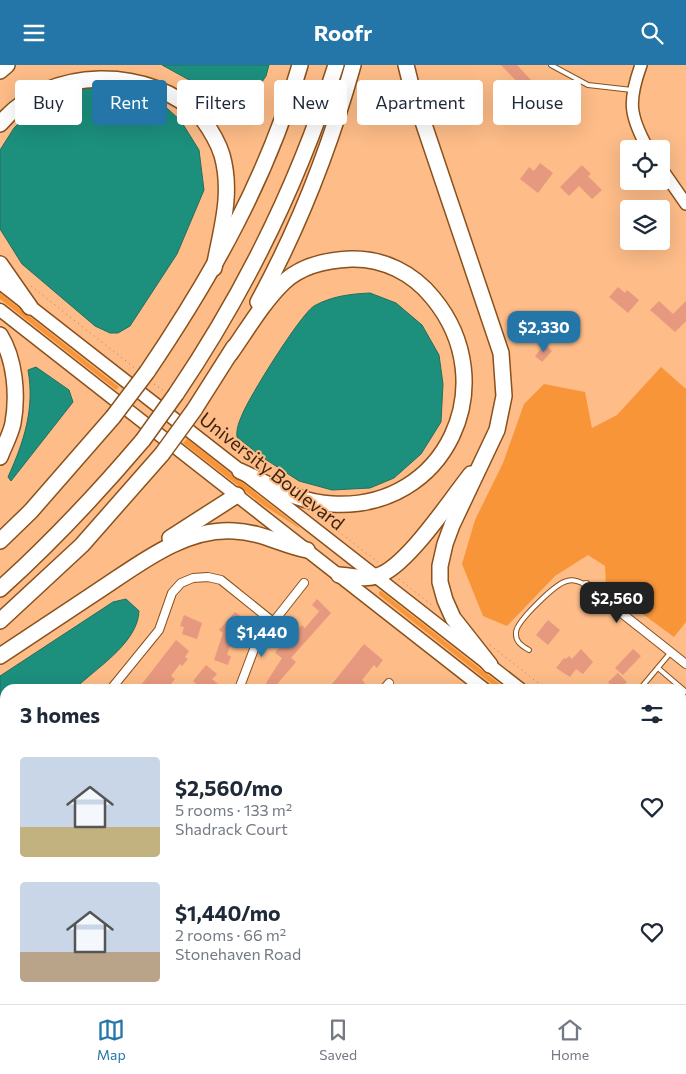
<!DOCTYPE html>
<html lang="en">
<head>
<meta charset="utf-8">
<style>
	:root { --surface:#fff; --page:#f2f2f3; --text:#1f2937; --muted:#747a83; --line:#e0e1e3; --accent:#2376a7 }
	body { margin:0; font-family:Commissioner,sans-serif; background:var(--page); color:var(--text); height:100vh; display:flex; flex-direction:column; font-size:19px; white-space:nowrap }
	* { box-sizing:border-box; margin:0 }
	p { font-size:16px; color:var(--muted) }
	.icon { flex:none; width:28px; height:28px; fill:none; stroke:currentColor; stroke-width:2; stroke-linecap:round; stroke-linejoin:round }
	.map { position:relative; flex:1; overflow:hidden }
	.details { position:absolute; left:0px; top:619px; width:686px; height:321px; display:flex; flex-direction:column; background:var(--surface); border-radius:15px 15px 0 0; box-shadow:0 5px 20px #0002 }
	.details>* { flex:none }
	.hud { position:absolute; left:15px; top:15px; width:656px; height:45px; display:flex; gap:10px }
	.buttons { position:absolute; left:620px; top:75px; display:grid; gap:10px }
	.buttons a { display:grid; place-items:center; width:50px; height:50px; border-radius:5px; background:var(--surface); box-shadow:0 5px 20px #0002; font-size:25px }
	.price { position:absolute; translate:-50% -42px; padding:0 11px; border-radius:10px; background:var(--accent); color:#fff; font-size:16px; line-height:32px; filter:drop-shadow(0 1px 2px #0008) }
	.price::after { content:''; position:absolute; left:50%; top:30px; width:15px; height:11px; margin-left:-8px; background:inherit; clip-path:polygon(0 0,100% 0,50% 100%) }
	.price.active { background:#222; color:#fff }
	ul { padding:0; list-style:none }
	li { display:flex; align-items:center; gap:15px; height:125px; padding:0 20px }
	li span { display:grid; place-items:center; flex:none; width:140px; height:100px; border-radius:5px; color:#555 }
	li>.icon { margin-inline-start:auto }
	span .icon { width:60px; height:60px; fill:#fffc; stroke-width:1 }
	li b { font-size:21px }
	h2 { display:flex; justify-content:space-between; align-items:center; height:60px; padding:0 20px; font-size:21px }
	.chip { padding:0 18px; border-radius:5px; background:var(--surface); box-shadow:0 5px 20px #0002; font-size:18px; line-height:45px }
	.chip.active { background:var(--accent); color:#fff }
	header { display:flex; justify-content:space-between; align-items:center; height:65px; padding:0 20px; background:var(--accent); color:#fff; font-size:22px; font-weight:700 }
	.dock { display:flex; justify-content:space-around; align-items:center; height:70px; border-top:1px solid var(--line); background:var(--surface); font-size:14px; color:var(--muted) }
	.dock a { display:grid; justify-items:center; gap:2px }
	.dock .active { color:var(--accent) }
	.map>svg:first-child { display:block }
</style>
</head>
<body>
<header><svg class="icon" aria-label="menu" viewBox="0 0 24 24"><path d="M4 6h16M4 12h16M4 18h16"/></svg>Roofr<svg class="icon" aria-label="search" viewBox="0 0 24 24"><circle cx="10" cy="10" r="6"/><path d="M15 15l6 6"/></svg></header>
<div class="map">
<svg width="686" height="939" viewBox="0 0 686 939">
	<rect width="100%" height="100%" fill="#fdbc88"/>
	<g fill="#f89538">
		<path d="M0,228L119,322L116,325L0,234Z"/>
		<path d="M661,302L686,324V557L674,572L606,522L605,501L588,490L555,511L507,561L483,551L462,499L475,455L503,398L524,339L544,319L585,327L592,363L617,350Z"/>
		<path d="M187,374L299,462V463L263,440L183,378Z"/>
		<path d="M381,526L506,624H498L379,530V527Z"/>
	</g>
	<g fill="#1c8f7d" stroke="#266f5c">
		<path d="M162,0H269L266,11L246,41L222,38L202,22Z"/>
		<path d="M120,20L159,36L181,56L199,85L204,125L177,189L130,261L118,268H110L95,261L22,199L0,164V85L14,63L39,38L80,21Z"/>
		<path d="M370,228L396,238L422,260L439,290L443,319L441,357L421,389L394,413L370,423L332,425L299,416L262,392L237,372C236,364 239,357 242,350C249,332 300,250 314,241C332,231 350,229 370,228Z"/>
		<path d="M36,302L69,325L73,337L11,416L8,412C24,377 35,343 28,305Z"/>
		<path d="M126,534L139,546C138,576 101,600 80,619L74,624H5V695L0,694V611L113,537Z"/>
	</g>
	<g fill="#e6997e">
		<path d="M501,0H517L531,15L523,23Z"/>
		<path d="M543,26L551,33L548,37L558,46L546,59L528,43Z"/>
		<path d="M540,98L553,108L538,128L520,114L529,102L534,106Z"/>
		<path d="M582,100L591,109L588,111L602,125L592,134L579,121L569,131L560,122Z"/>
		<path d="M618,222L625,228L627,225L639,235L628,248L609,232Z"/>
		<path d="M659,236L673,249L686,236V256L675,267L650,245Z"/>
		<path d="M545,279L552,286L542,297L535,291Z"/>
		<path d="M317,534L331,548L291,593L296,597L273,624L266,618L282,593L275,588L288,570L290,572L302,560L305,563L323,542L319,546L312,540Z"/>
		<path d="M235,547L244,554L236,563L239,566L232,575L227,590L231,591L228,600L214,595L223,568L219,565Z"/>
		<path d="M184,550L202,558L197,574L182,569L184,562L180,561Z"/>
		<path d="M548,555L560,565L548,580L536,570Z"/>
		<path d="M176,575L189,586L185,592L188,594L182,601L180,599L171,611L175,614L167,624H138Z"/>
		<path d="M364,579L383,595L377,603L374,600L362,615L365,618L361,624H328Z"/>
		<path d="M581,584L593,597L583,609L576,604L570,612L556,603L564,593L566,594L569,591L572,594Z"/>
		<path d="M633,584L641,591L623,610L615,603Z"/>
		<path d="M206,600L217,609L212,614L218,619L214,624H202L193,616Z"/>
		<path d="M618,608L627,617L620,624L617,621L614,623L608,617Z"/>
	</g>
	<g fill="none" stroke-linecap="round" stroke-linejoin="round">
		<defs>
			<g id="lane">
				<path d="M551,0L588,20L632,25"/>
				<path d="M529,585C522,581 515,577 516,567C517,556 556,518 567,516C574,514 580,517 586,520"/>
				<path d="M658,603L686,627"/>
				<path d="M640,624L671,587"/>
				<path d="M681,660L686,654"/>
				<path d="M681,844L686,847"/>
				<path d="M681,917L686,921"/>
				<path d="M561,935L565,939"/>
				<path d="M625,935L630,939"/>
			</g>
			<g id="street">
				<path d="M586,520L686,599"/>
				<path d="M111,624L159,565L172,528L181,518L193,513L208,512L221,515L272,556"/>
				<path d="M239,624L256,579L304,518"/>
				<path d="M384,624L389,618"/>
				<path d="M0,765L5,760"/>
				<path d="M0,788L5,792"/>
				<path d="M0,932L5,925"/>
				<path d="M149,935L151,939"/>
				<path d="M324,935L329,939"/>
				<path d="M441,935L446,939"/>
				<path d="M376,939L379,935"/>
			</g>
			<g id="secondary">
				<path d="M641,0C628,36 629,50 648,84"/>
				<path d="M661,103L686,139"/>
				<path d="M681,714L686,708"/>
				<path d="M490,939L493,935"/>
				<path d="M519,939L522,935"/>
			</g>
			<g id="primary">
				<path d="M0,218L520,624"/>
				<path d="M0,245L484,624"/>
				<path d="M681,750L686,754"/>
				<path d="M681,784L686,788"/>
			</g>
			<g id="highway">
				<path d="M406,0L412,24L501,288L504,331L497,365L452,460L445,479L440,501V517L445,535L453,553L490,600"/>
				<path d="M0,6L7,0"/>
				<path d="M0,59C49,0 150,0 202,53C210,64 218,77 222,90C233,129 221,165 214,203"/>
				<path d="M0,199L30,242"/>
				<path d="M258,237C299,162 330,82 353,0"/>
				<path d="M0,270C15,294 18,330 13,358C11,369 4,381 0,392"/>
				<path d="M230,289C247,265 263,237 284,217C302,200 327,195 351,194C383,193 413,208 433,233C504,319 446,446 332,439C299,438 269,419 240,406"/>
				<path d="M147,307C212,211 268,112 300,0"/>
				<path d="M176,329C245,227 299,117 336,0"/>
				<path d="M194,345L234,282"/>
				<path d="M170,473L237,430"/>
				<path d="M0,476L31,446L113,352"/>
				<path d="M339,510C352,511 365,515 377,511C406,503 451,434 471,409"/>
				<path d="M0,524C51,478 98,428 143,375"/>
				<path d="M0,556L82,480L162,389"/>
				<path d="M0,591C32,570 63,549 95,528C137,501 182,463 234,466C261,467 282,480 307,485"/>
			</g>
		</defs>
		<use href="#lane" stroke="#8a511b" stroke-width="6"/>
		<use href="#street" stroke="#8a511b" stroke-width="10"/>
		<use href="#secondary" stroke="#8a511b" stroke-width="14"/>
		<use href="#primary" stroke="#8a511b" stroke-width="15"/>
		<use href="#highway" stroke="#8a511b" stroke-width="18"/>
		<g stroke="#b07f57" stroke-width="1" stroke-dasharray="1 4" stroke-linecap="butt">
			<path d="M31,221L136,304"/>
			<path d="M154,319L163,325"/>
			<path d="M202,356L262,402"/>
			<path d="M318,451L378,497"/>
			<path d="M399,514L433,541"/>
			<path d="M490,580L546,624"/>
			<path d="M681,734L686,738"/>
		</g>
		<use href="#lane" stroke="#fff" stroke-width="4"/>
		<use href="#street" stroke="#fff" stroke-width="8"/>
		<use href="#secondary" stroke="#fff" stroke-width="11"/>
		<use href="#primary" stroke="#fff" stroke-width="12"/>
		<use href="#highway" stroke="#fff" stroke-width="15"/>
		<defs>
			<g id="highway-bridge">
				<path d="M113,352L147,307"/>
				<path d="M143,375L176,329"/>
				<path d="M162,389L194,345"/>
			</g>
		</defs>
		<use href="#highway-bridge" stroke="#8a511b" stroke-width="18" stroke-linecap="butt"/>
		<use href="#highway-bridge" stroke="#fff" stroke-width="15"/>
	</g>
	<g text-anchor="middle" stroke-width="4" stroke-linejoin="round" paint-order="stroke">
		<g font-size="19" fill="#3d240e" stroke="#fdbc88">
			<text transform="translate(272 406) rotate(38)" y="7">University Boulevard</text>
		</g>
	</g>
</svg>
<div class="buttons">
<a><svg class="icon" aria-label="locate" viewBox="0 0 24 24"><circle cx="12" cy="12" r="6"/><path d="M12 2v4M12 18v4M2 12h4M18 12h4"/></svg></a>
<a><svg class="icon" aria-label="layers" viewBox="0 0 24 24"><path d="M12 4l9 5-9 5-9-5zM3 14l9 5 9-5"/></svg></a>
</div>
<b class="price" style="left:544px;top:288px">$2,330</b>
<b class="price active" style="left:617px;top:559px">$2,560</b>
<b class="price" style="left:262px;top:593px">$1,440</b>
<div class="hud">
<a class="chip">Buy</a>
<a class="chip active">Rent</a>
<a class="chip">Filters</a>
<a class="chip">New</a>
<a class="chip">Apartment</a>
<a class="chip">House</a>
</div>
<section class="details">
<h2>3 homes<svg class="icon" aria-label="filters" viewBox="0 0 24 24"><path d="M4 7h16M4 17h16"/><circle cx="9" cy="7" r="2"/><circle cx="15" cy="17" r="2"/></svg></h2>
<ul>
<li><span style="background:linear-gradient(#c9d6e8 70%,#c2b280 0)"><svg class="icon" aria-label="home" viewBox="0 0 24 24"><path d="M3 11l9-7 9 7M6 9v11h12V9"/></svg></span><div><b>$2,560/mo</b><p>5 rooms · 133 m²</p><p>Shadrack Court</p></div><svg class="icon" aria-label="heart" viewBox="0 0 24 24"><path d="M12 20l-8-8c-3-5 5-10 8-4 3-6 11-1 8 4z"/></svg></li>
<li><span style="background:linear-gradient(#c9d6e8 70%,#b9a48a 0)"><svg class="icon" aria-label="home" viewBox="0 0 24 24"><path d="M3 11l9-7 9 7M6 9v11h12V9"/></svg></span><div><b>$1,440/mo</b><p>2 rooms · 66 m²</p><p>Stonehaven Road</p></div><svg class="icon" aria-label="heart" viewBox="0 0 24 24"><path d="M12 20l-8-8c-3-5 5-10 8-4 3-6 11-1 8 4z"/></svg></li>
</ul>
</section>
</div>
<nav class="dock">
<a class="active"><svg class="icon" aria-label="map" viewBox="0 0 24 24"><path d="M3 6l6-2 6 2 6-2v14l-6 2-6-2-6 2zM9 4v14M15 6v14"/></svg>Map</a>
<a><svg class="icon" aria-label="saved" viewBox="0 0 24 24"><path d="M7 4h10v16l-5-4-5 4z"/></svg>Saved</a>
<a><svg class="icon" aria-label="home" viewBox="0 0 24 24"><path d="M3 11l9-7 9 7M6 9v11h12V9"/></svg>Home</a>
</nav>
</body>
</html>
